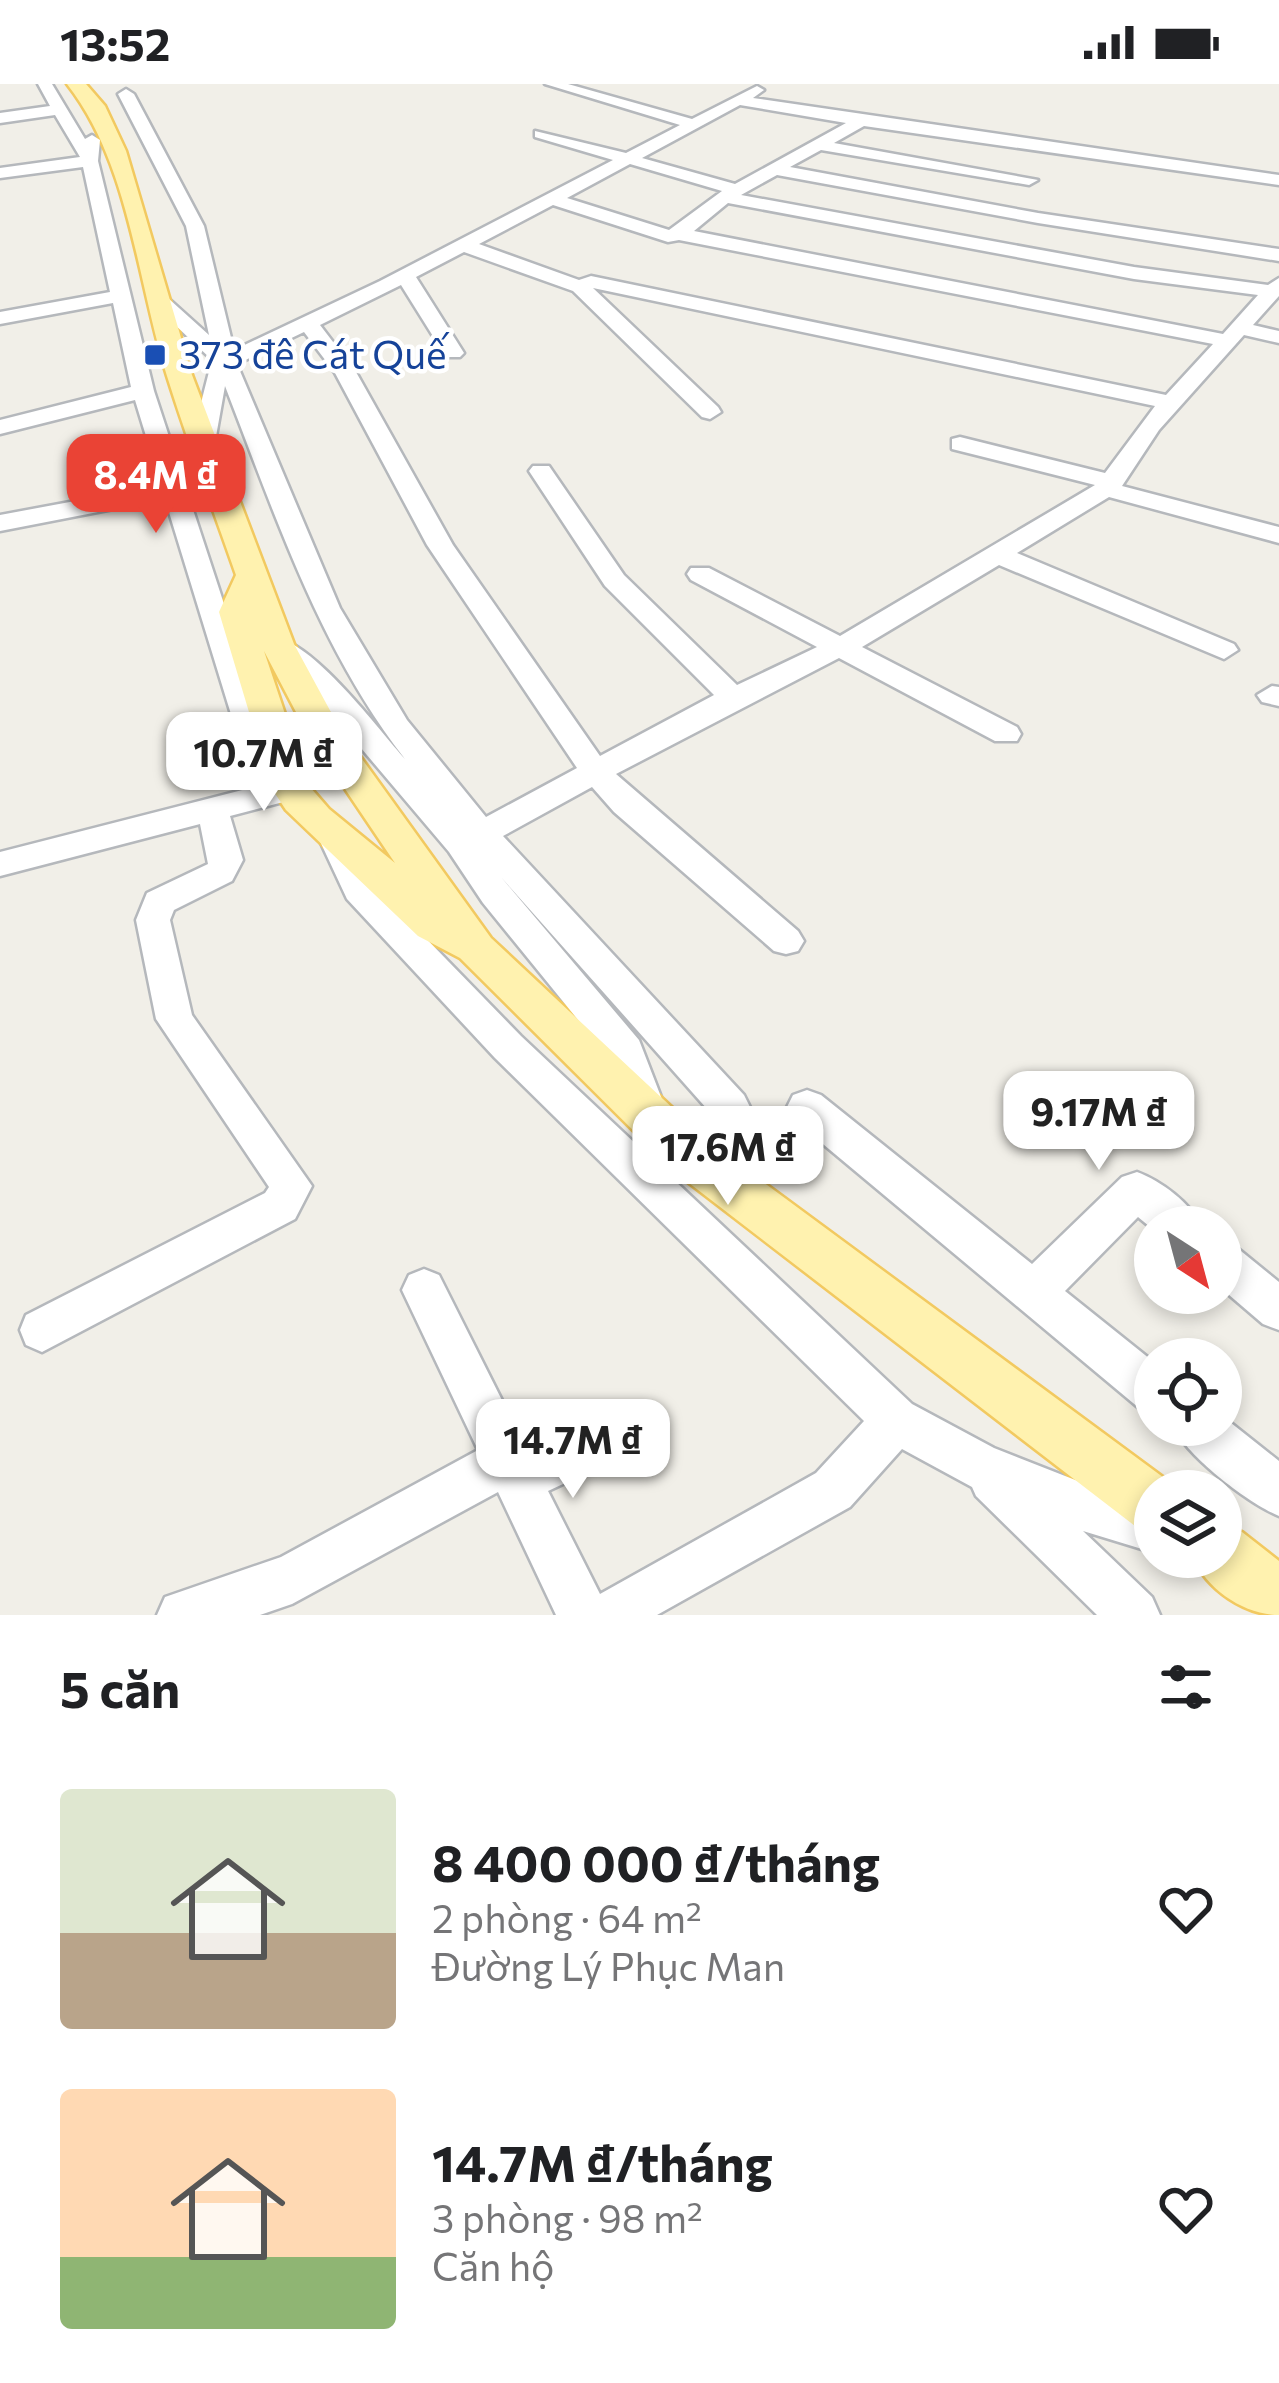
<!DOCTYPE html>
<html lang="vi">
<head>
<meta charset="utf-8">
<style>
	:root { --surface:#fff; --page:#f2f2f2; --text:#202124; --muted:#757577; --accent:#ea4335 }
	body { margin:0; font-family:Commissioner,sans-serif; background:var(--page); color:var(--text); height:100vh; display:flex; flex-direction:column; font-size:45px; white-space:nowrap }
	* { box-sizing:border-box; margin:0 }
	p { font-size:39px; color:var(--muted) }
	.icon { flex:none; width:66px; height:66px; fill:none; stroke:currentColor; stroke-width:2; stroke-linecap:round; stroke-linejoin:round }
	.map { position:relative; height:1531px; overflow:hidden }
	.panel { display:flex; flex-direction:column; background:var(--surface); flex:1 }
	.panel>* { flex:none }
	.needle { width:78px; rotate:144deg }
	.buttons { position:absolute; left:1134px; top:1122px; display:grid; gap:24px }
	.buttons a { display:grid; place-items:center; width:108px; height:108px; border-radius:50%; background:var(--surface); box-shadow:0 6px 18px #0003; font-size:60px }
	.price { position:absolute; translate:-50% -102px; padding:0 27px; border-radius:24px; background:#fff; color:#222; font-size:39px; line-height:78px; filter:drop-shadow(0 3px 6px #0008) }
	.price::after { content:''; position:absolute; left:50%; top:72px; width:36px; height:27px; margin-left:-18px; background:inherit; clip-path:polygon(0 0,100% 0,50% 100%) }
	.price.active { background:var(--accent); color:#fff }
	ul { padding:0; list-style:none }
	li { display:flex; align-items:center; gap:36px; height:300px; padding:0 60px }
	li span { display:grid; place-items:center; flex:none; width:336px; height:240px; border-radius:12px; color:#555 }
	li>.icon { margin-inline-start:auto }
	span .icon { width:144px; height:144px; fill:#fffc; stroke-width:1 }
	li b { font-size:51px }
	h2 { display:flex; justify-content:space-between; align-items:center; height:144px; padding:0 60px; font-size:51px }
	.status { display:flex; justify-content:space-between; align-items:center; height:84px; padding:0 60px; background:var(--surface); direction:ltr }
	.status svg { height:33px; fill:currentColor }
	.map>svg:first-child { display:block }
</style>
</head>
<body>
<div class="status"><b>13:52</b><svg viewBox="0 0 49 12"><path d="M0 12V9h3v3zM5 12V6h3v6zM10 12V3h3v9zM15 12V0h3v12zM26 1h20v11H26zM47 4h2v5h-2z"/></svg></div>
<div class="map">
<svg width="1279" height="1531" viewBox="0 0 1279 1531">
	<rect width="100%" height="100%" fill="#f1efe8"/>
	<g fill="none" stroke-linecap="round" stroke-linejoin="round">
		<defs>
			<g id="minor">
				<path d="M38,0H52L85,55L92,51L100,56L98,77L154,307L267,651L307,705L302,713L230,732L243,776L232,797L174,826L170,836L192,931L312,1102L295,1135L42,1268L26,1261L20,1246L26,1231L265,1109L269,1103L156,935L136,836L147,809L208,780L200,740L0,792V768L270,699L238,653L165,415L0,447V431L161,401L135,316L0,350V336L131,303L113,219L0,240V228L110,208L83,83L0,94V84L80,73L55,31L0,39V29L50,22Z"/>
				<path d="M545,0H568L692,35L757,2L764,6L753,14L1279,91V101L864,42L834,59L1038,96L1029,101L821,66L790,83L1038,129L1279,165V177L1038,139L777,91L741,111L1134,183L1268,201L1279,194V212L1253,241L1279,247V259L1244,251L1159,346L1122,402L1279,443V459L1109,413L1017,469L1234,560L1238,566L1224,575L999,481L862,563L1017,643L1021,650L1017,657H995L839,574L616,690L798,847L804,857L798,867L786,870L774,867L614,728L592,703L503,752L744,1011L750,1023L744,1035L730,1040L716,1035L501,793L639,956L668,1031L662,1043L648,1048L634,1043L609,974L483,819L449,768L306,599L263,560L267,554C304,545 380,647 405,675C319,565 275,430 225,302L215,358L203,365L191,358L212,276L152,219L169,215L209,251L186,142L118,10L126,5L134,10L204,142L234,266L380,197L613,76L535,53V47L626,69L680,41ZM740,21L846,39L735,100L642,74ZM630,80L722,107L669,146L567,114ZM728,119L1134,195L1258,211L1223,250L694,147ZM553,121L668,158L679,156L1213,260L1166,311L591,192L579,196L479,160ZM464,168L573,207L702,333L710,335L721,328L718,323L593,204L1155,322L1105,389L960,353L952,355V365L1095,401L840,552L709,484H691L687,490L691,496L817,563L737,601L624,491L549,382H533L529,387L605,502L714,611L600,672L453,461L356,288L320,241L401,201L446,273H460L464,269L416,193ZM304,248L335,289L427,461L577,684L486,733L407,636L340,524L237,280Z"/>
				<path d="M1272,602L1279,603V622L1262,618L1257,611Z"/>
				<path d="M335,743L347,747L372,799L521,952L912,1320L994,1364L1111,1410L1155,1419V1469L1083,1447L1152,1513L1160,1531H1097L976,1412L972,1403L902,1365L850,1423L657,1531H556L498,1408L292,1520L260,1531H157L165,1513L281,1473L478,1366L402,1206L409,1191L424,1185L439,1191L523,1358L541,1361L621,1325L638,1331L644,1348L638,1365L548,1407L600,1510L816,1389L864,1337L495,974L347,815L319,755L323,747Z"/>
				<path d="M807,1006L821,1011L1032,1180L1122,1093L1137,1088C1161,1097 1191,1119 1202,1143H1155V1147L1138,1133L1065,1207L1155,1279V1331L1139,1324L793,1035L787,1023L793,1011Z"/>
				<path d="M1221,1157L1236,1163L1279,1198V1246L1263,1240L1221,1204Z"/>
				<path d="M1221,1331L1279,1377V1432C1248,1419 1185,1371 1173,1341H1221Z"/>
			</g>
			<g id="major">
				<path d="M67,0H86L105,22L126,67L192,291L294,560L339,643L491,854L710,1059L1175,1402L1178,1407H1155V1451L1135,1442L676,1089L460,874L418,852L286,726L272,705L219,528L236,491C213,425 188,359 167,292C137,197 130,80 67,0ZM264,567L306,647L395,779L329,725L309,702Z"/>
				<path d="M1221,1440L1242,1448L1279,1477V1531C1245,1531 1207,1506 1193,1473H1221Z"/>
			</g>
		</defs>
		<use href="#minor" stroke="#b5b8bc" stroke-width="5"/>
		<use href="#major" stroke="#f2c960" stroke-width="5"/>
		<use href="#minor" fill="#fff" fill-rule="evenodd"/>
		<use href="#major" fill="#fff2af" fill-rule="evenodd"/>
	</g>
	<rect fill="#1a4fb4" stroke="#fff" stroke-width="4.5" x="143" y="259" width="24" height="24" rx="6"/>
	<g text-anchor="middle" stroke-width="9" stroke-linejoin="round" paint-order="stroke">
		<g font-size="39" fill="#164399" stroke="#fff" text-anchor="start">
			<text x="179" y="285">373 đê Cát Quế</text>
		</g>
	</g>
</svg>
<div class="buttons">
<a><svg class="needle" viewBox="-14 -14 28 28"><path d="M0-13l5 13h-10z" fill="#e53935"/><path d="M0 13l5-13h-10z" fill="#757577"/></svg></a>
<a><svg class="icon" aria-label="locate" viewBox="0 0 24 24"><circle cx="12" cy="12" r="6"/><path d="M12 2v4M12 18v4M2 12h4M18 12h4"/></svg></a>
<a><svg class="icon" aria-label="layers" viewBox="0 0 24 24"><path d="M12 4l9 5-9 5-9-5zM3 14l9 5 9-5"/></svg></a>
</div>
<b class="price active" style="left:156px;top:452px">8.4M ₫</b>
<b class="price" style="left:264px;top:730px">10.7M ₫</b>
<b class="price" style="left:1099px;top:1089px">9.17M ₫</b>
<b class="price" style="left:728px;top:1124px">17.6M ₫</b>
<b class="price" style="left:573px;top:1417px">14.7M ₫</b>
</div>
<section class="panel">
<h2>5 căn<svg class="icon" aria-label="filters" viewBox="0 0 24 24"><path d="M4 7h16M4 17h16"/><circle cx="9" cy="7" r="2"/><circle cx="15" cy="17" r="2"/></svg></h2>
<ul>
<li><span style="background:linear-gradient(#dfe7d0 60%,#b9a48a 0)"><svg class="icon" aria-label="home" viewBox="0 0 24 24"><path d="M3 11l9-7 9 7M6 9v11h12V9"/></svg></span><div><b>8 400 000 ₫/tháng</b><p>2 phòng · 64 m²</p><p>Đường Lý Phục Man</p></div><svg class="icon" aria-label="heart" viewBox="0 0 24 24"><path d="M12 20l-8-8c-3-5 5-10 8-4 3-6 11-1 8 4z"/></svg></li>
<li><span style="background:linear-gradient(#ffd9b3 70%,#8fb573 0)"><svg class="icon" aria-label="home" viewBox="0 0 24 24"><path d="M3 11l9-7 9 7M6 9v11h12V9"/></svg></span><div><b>14.7M ₫/tháng</b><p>3 phòng · 98 m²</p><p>Căn hộ</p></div><svg class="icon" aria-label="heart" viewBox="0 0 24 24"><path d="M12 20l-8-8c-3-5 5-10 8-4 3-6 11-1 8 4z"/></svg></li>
</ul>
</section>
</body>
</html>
